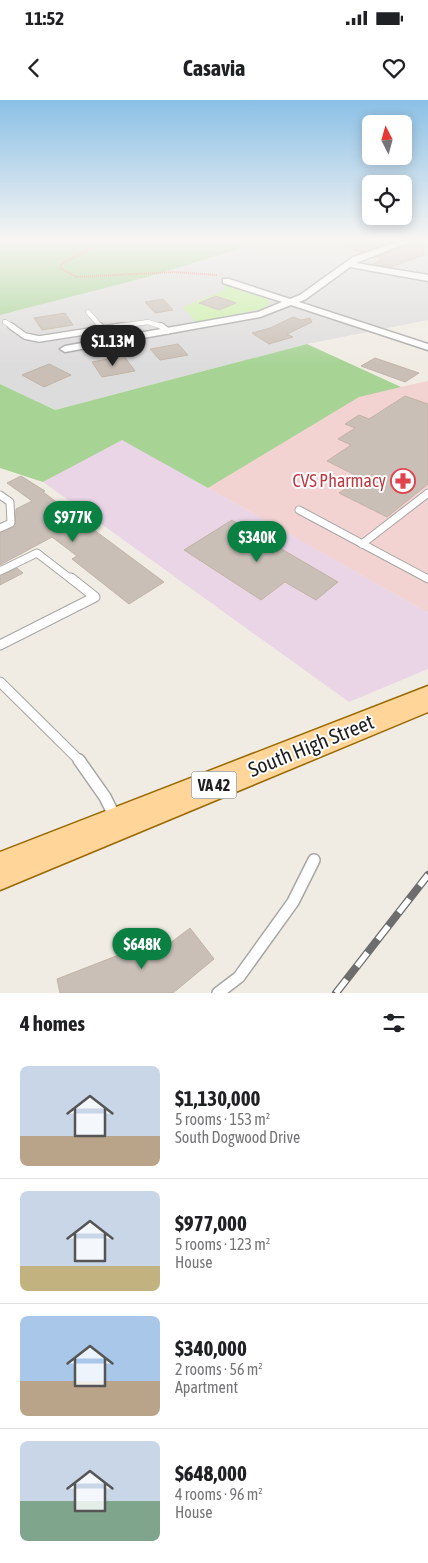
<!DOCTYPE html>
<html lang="en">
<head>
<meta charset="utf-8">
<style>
	:root { --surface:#fff; --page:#f2f2f2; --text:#202124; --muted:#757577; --line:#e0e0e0; --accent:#0b8043 }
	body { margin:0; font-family:"Asap Condensed",sans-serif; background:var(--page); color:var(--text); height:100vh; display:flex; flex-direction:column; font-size:19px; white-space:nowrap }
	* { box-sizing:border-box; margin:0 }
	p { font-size:16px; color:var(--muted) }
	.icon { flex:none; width:28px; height:28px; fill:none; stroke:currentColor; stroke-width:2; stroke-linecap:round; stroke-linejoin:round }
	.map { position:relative; height:893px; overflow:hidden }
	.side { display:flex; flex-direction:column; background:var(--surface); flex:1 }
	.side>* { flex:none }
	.needle { width:32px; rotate:354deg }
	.tools { position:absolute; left:362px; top:15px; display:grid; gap:10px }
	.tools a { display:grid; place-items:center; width:50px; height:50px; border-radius:8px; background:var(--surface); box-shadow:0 2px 12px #0003; font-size:25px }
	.price { position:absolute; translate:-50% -42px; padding:0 11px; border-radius:18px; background:var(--accent); color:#fff; font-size:16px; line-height:32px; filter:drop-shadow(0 1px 2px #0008) }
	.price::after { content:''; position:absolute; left:50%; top:30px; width:15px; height:11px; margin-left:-8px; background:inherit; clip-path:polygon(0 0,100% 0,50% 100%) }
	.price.selected { background:#222; color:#fff }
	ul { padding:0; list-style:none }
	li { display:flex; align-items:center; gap:15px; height:125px; padding:0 20px }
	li+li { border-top:1px solid var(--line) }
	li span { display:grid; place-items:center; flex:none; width:140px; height:100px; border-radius:8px; color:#555 }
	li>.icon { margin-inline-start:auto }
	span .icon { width:60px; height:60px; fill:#fffc; stroke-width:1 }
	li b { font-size:21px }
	h2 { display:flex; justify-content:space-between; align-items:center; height:60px; padding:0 20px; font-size:21px }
	.status { display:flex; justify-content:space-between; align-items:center; height:35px; padding:0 25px; background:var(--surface); direction:ltr }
	.status svg { height:14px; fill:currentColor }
	header { display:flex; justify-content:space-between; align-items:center; height:65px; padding:0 20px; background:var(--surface); font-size:22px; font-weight:700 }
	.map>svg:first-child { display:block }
</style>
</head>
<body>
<div class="status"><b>11:52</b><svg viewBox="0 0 49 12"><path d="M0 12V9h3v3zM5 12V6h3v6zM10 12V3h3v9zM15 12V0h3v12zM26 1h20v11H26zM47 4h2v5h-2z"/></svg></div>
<header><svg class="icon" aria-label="back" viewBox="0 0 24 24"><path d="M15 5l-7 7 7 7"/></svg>Casavia<svg class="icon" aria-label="heart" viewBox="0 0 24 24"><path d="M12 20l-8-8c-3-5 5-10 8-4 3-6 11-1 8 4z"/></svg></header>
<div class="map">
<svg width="428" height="893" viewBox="0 0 428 893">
	<rect width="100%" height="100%" fill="#f0ece4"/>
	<path fill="#dddcdc" d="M268,140H428V220L307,244L55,310L0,284V215L148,177Z"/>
	<path fill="#f3d3d2" d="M428,281V513L208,388L359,296Z"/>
	<path fill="#ead5e6" d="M122,339L428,513V569L349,602L43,382Z"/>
	<path fill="#c9efa6" d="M224,184L267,199L270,203L263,209L196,222L183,207L224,190Z"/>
	<g fill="#a7d395">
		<path d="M0,140H268L148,177L0,215Z"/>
		<path d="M307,244L401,287L359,297L208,388L122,340L43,382L0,368V284L55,310Z"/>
	</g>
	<g fill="#c9bfb7" stroke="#c3b3a5">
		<path d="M332,140H397L361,152L332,143Z"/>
		<path d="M417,140H422L424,155L391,167L374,164L380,159L376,157Z"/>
		<path d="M216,196L236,203L219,210L199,203Z"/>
		<path d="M163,199L173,210L155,213L145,202Z"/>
		<path d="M65,213L73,225L42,230L34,218Z"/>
		<path d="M293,217L301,220L310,218L312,222L287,234L293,237L269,244L252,233L270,228Z"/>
		<path d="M178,244L188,255L160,260L150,249Z"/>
		<path d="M124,256L135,271L102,277L92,262Z"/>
		<path d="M375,258L419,273L405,282L361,266Z"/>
		<path d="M49,264L71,275L44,287L22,275Z"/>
		<path d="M405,296L428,304V384L387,417L339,393L361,378L327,361L351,345L338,339L355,328L345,324L359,315L369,319Z"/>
		<path d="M21,376L45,391L43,392L164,482L129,504L72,459L77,456L52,437L0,465V433L15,426L16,409L32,401L7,383Z"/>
		<path d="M232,420L338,482L316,500L285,482L261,500L184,450Z"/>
		<path d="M17,468L23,473L0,485V476Z"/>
		<path d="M190,828L214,859L173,893H60L57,879L147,844L152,857Z"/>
	</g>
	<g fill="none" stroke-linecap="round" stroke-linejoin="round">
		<defs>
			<g id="service-far4">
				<path d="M88,212L101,227"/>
				<path d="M5,222L13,227"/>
				<path d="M114,227L148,222L163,227"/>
			</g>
			<g id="service-far3">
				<path d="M11,226L25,236L39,239L122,226"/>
				<path d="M100,226L112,241"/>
				<path d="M161,226L168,231"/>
			</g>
			<g id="service-far2">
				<path d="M0,395L10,402L11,423L0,428"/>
				<path d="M299,410L428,479"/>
				<path d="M362,444L428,393"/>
				<path d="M0,471L37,453L72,480"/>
			</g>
			<g id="service-far1">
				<path d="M0,545L95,497L71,478"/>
				<path d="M0,582L80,661"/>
			</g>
			<g id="service">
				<path d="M79,660L105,697L115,717"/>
				<path d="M218,893L239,877L293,802L314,760"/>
			</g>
			<path id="minor" d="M403,140H415L356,163L428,175V181L350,167L306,199L299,202L428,244V250L291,205L260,217L65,252L60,249L65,246L258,212L282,202L223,183V179H229L290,199L300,195L353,157Z"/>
			<path id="primary" d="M428,586V612L0,790V752Z"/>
		</defs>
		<use href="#service-far4" stroke="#a6a6a6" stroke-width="5.5"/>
		<use href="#service-far3" stroke="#a6a6a6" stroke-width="8"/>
		<use href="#service-far2" stroke="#a6a6a6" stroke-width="9"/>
		<use href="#service-far1" stroke="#a6a6a6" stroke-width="11"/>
		<use href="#service" stroke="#a6a6a6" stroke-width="14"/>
		<use href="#minor" stroke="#a6a6a6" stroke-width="3"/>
		<use href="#primary" stroke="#996800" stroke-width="3"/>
		<path stroke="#ff7866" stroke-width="2" stroke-dasharray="1 1" stroke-linecap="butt" d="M109,140L61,164L60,168L77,177L174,172L217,175"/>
		<use href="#service-far4" stroke="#fff" stroke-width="4.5"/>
		<use href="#service-far3" stroke="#fff" stroke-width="5.5"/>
		<use href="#service-far2" stroke="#fff" stroke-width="7"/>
		<use href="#service-far1" stroke="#fff" stroke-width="9"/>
		<use href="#service" stroke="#fff" stroke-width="11"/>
		<use href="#minor" fill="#fff" fill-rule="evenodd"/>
		<use href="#primary" fill="#ffd59a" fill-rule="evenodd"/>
		<defs>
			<path id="rail" d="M336,893L428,775"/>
		</defs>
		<use href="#rail" stroke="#6d6d6d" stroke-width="8"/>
		<use href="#rail" stroke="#fff" stroke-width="5.5" stroke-dasharray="17" stroke-linecap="butt"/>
	</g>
	<linearGradient id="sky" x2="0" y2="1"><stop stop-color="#8bc0e6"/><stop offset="0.53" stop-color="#f8f6f3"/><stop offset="1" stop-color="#f8f6f3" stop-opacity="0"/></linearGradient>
	<rect width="428" height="265" fill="url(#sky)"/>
	<defs>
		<symbol id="pharmacy-ring" viewBox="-11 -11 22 22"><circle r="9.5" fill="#fff" stroke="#e0444e" stroke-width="1.5"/><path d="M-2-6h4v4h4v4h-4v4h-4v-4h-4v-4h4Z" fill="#e0444e"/></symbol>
	</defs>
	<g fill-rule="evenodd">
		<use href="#pharmacy-ring" x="389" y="367" width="28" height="28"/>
	</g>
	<g text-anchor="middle" stroke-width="4" stroke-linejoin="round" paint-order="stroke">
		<rect fill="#fff" stroke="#626262" stroke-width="1" x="191.5" y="671.5" width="45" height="27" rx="4"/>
		<g font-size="16" font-weight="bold" fill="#1f1f1f">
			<text x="214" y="691">VA 42</text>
		</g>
		<g font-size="18" fill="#be3a42" stroke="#fff" text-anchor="end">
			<text x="386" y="387">CVS Pharmacy</text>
		</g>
		<g font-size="21" fill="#1f1f1f" stroke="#fff">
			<text transform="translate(311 646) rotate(-22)" y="7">South High Street</text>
		</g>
	</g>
</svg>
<div class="tools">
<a><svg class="needle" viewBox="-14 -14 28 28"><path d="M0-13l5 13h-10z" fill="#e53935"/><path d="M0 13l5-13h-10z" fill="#757577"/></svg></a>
<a><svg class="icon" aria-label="locate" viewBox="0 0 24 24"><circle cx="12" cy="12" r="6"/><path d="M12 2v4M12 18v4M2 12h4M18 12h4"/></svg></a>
</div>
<b class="price selected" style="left:113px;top:267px">$1.13M</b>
<b class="price" style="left:73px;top:443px">$977K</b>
<b class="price" style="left:257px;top:463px">$340K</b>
<b class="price" style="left:142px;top:870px">$648K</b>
</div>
<section class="side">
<h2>4 homes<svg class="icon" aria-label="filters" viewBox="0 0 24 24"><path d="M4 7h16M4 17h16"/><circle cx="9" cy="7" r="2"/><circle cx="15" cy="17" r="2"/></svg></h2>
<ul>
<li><span style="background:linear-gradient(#c9d6e8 70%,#b9a48a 0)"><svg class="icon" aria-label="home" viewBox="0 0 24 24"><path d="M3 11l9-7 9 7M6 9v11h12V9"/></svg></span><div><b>$1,130,000</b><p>5 rooms · 153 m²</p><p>South Dogwood Drive</p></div></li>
<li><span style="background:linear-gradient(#c9d6e8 75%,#c2b280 0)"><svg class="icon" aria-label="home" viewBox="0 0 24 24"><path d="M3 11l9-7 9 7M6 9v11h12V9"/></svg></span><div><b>$977,000</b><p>5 rooms · 123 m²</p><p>House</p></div></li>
<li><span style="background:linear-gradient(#a9c7e8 65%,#b9a48a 0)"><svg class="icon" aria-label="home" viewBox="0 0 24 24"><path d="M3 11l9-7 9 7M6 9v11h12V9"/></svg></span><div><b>$340,000</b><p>2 rooms · 56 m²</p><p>Apartment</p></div></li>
<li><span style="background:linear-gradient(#c9d6e8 60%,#7fa58c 0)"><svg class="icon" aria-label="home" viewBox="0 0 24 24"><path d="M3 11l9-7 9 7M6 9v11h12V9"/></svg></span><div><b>$648,000</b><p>4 rooms · 96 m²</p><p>House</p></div></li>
</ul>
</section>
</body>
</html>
